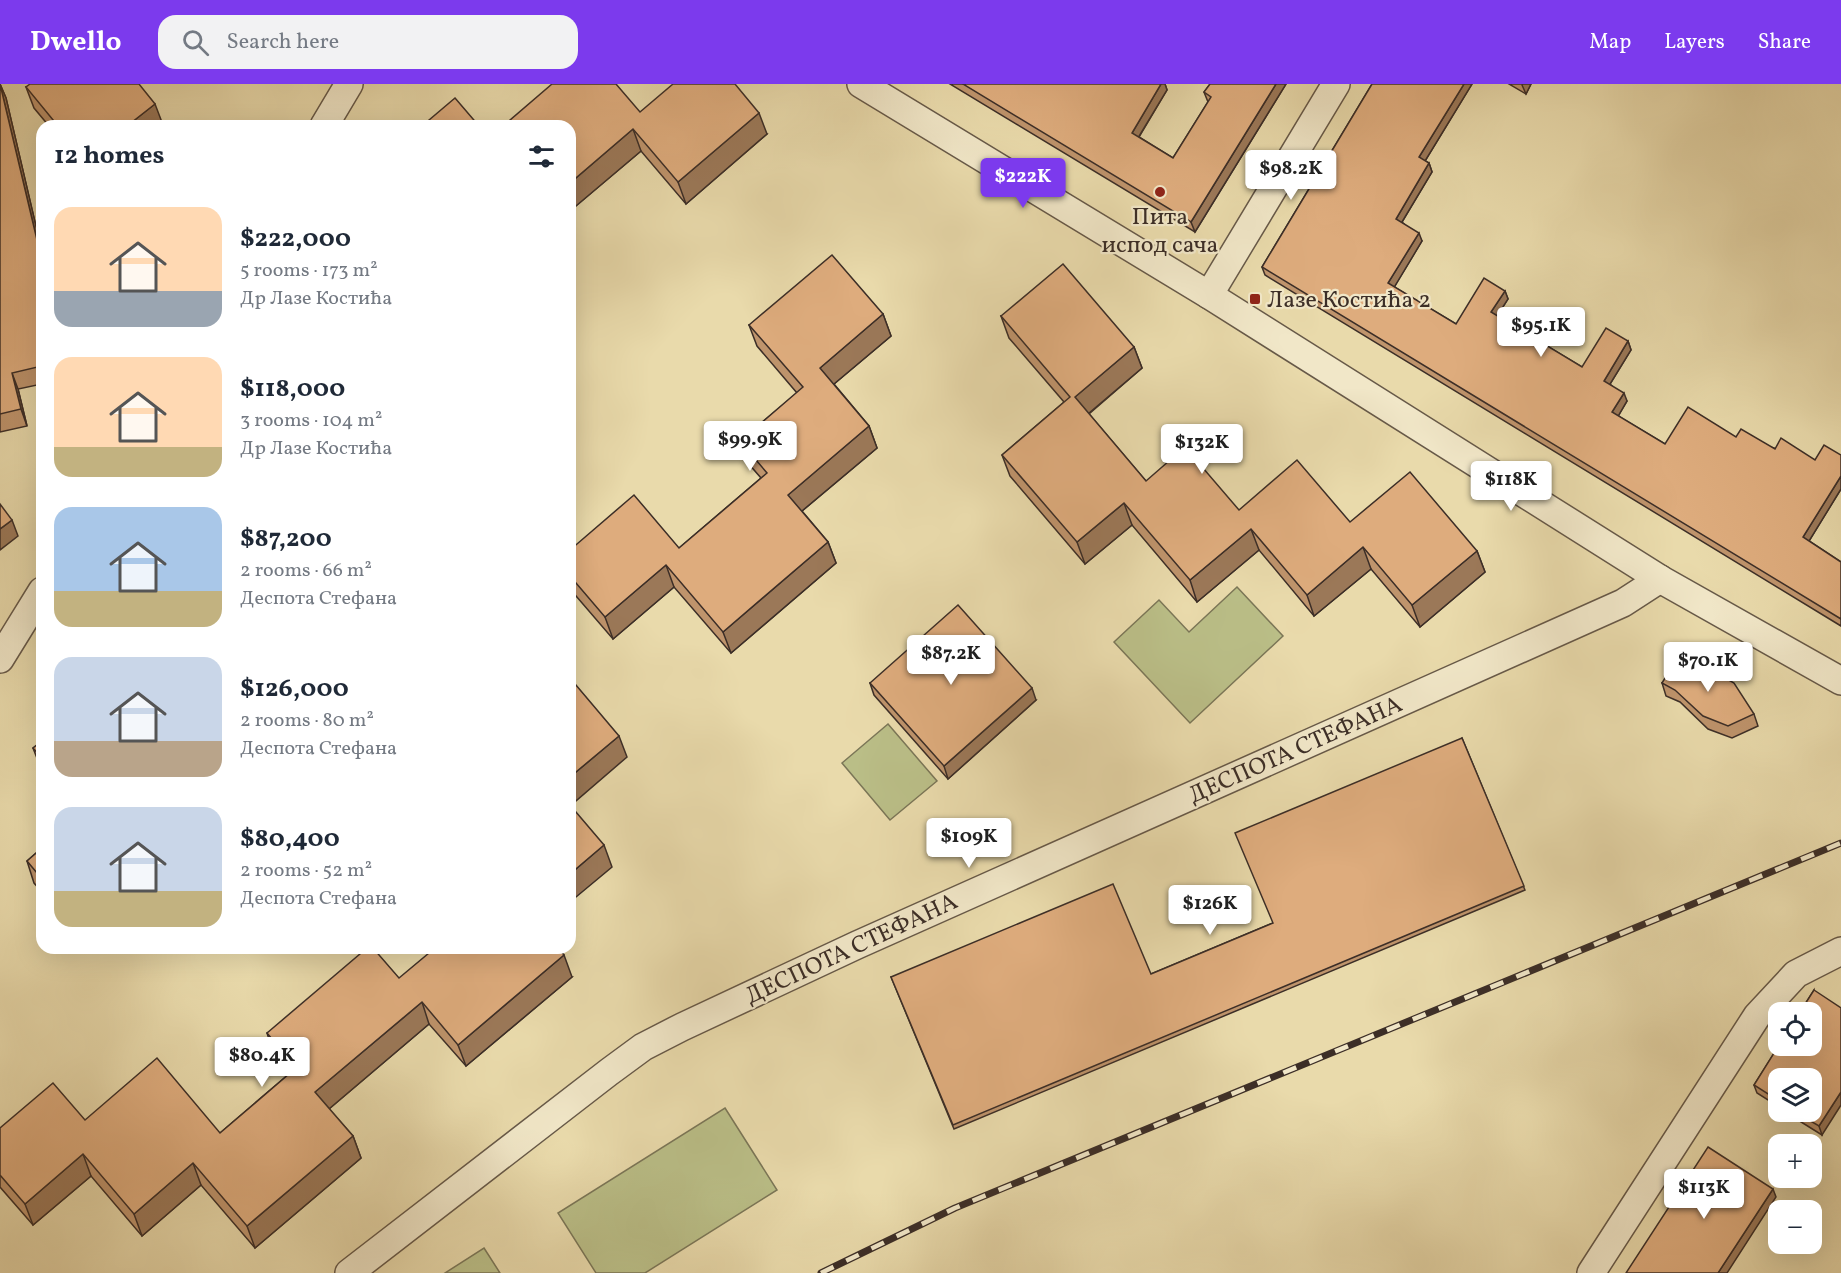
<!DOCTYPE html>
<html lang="en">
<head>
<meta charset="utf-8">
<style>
	:root { --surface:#fff; --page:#f2f2f3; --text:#1f2937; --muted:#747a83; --accent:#7c3aed }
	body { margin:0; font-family:Vollkorn,serif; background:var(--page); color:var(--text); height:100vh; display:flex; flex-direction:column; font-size:22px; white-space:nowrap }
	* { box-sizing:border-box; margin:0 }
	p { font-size:20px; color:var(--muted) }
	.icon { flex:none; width:33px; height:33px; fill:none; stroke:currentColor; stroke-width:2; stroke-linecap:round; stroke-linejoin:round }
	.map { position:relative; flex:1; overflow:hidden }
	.panel { position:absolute; left:36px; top:36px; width:540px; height:834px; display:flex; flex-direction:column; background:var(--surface); border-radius:18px; box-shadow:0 6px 24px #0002 }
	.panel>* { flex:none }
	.controls { position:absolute; left:1768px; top:918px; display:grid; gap:12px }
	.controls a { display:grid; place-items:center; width:54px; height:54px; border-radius:12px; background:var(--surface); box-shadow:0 6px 24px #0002; font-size:30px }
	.price { position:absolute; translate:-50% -51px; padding:0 14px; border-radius:6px; background:#fff; color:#222; font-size:20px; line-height:39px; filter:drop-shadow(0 2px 3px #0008) }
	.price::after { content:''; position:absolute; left:50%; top:36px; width:18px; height:14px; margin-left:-9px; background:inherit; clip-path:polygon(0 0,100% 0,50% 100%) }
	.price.current { background:var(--accent); color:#fff }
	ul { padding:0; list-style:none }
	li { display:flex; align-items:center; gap:18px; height:150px; padding:0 18px }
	li span { display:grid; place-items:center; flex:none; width:168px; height:120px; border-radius:18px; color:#555 }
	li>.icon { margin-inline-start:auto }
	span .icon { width:72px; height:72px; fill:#fffc; stroke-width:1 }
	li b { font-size:26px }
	h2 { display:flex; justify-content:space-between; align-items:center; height:72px; padding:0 18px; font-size:26px }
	header { display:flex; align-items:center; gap:36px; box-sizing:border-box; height:84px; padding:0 30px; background:var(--accent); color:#fff }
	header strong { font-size:28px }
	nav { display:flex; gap:33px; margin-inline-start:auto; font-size:21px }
	.search { width:420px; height:54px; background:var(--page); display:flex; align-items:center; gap:15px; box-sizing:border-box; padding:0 21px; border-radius:18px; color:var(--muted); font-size:22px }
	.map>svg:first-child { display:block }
</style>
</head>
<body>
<header>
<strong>Dwello</strong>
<div class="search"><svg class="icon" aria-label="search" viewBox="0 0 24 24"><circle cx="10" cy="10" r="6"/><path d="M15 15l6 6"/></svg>Search here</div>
<nav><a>Map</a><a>Layers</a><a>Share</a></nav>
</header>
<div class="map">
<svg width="1841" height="1189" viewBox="0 0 1841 1189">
	<rect width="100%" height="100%" fill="#e9daab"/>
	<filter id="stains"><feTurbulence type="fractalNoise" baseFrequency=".00333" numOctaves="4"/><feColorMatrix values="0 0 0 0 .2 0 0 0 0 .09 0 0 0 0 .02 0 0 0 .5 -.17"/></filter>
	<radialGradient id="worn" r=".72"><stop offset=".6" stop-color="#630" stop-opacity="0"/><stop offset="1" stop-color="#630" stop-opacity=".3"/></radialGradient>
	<g fill="#babe87" stroke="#7b7657" stroke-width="1.5">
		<path d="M1237,503L1283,552L1190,639L1114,558L1159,516L1189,548Z"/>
		<path d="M888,640L937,697L890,736L842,679Z"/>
		<path d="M725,1024L777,1106L645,1189H596L558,1129Z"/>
		<path d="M484,1164L500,1189H445Z"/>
	</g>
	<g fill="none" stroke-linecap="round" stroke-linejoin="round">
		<defs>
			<g id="minor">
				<path d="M861,0L1209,211L1660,495L1841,597"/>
				<path d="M324,42L349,0"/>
				<path d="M1209,211L1336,0"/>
				<path d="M0,575L42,507"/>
				<path d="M349,1189L609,988L643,963L682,943L857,861L1623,519L1660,495"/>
				<path d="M1591,1189L1757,932L1796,890L1841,867"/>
			</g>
		</defs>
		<use href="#minor" stroke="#675948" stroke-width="30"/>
		<use href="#minor" stroke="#f1e7c8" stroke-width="27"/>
		<defs>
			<path id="rail" d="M821,1189L955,1124L1841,759"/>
		</defs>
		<use href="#rail" stroke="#3c2e27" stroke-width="7"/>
		<use href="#rail" stroke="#f1e7c8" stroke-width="4.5" stroke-dasharray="14" stroke-linecap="butt"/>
	</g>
	<g fill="#bf946c" stroke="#3c2e27" stroke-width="1.5">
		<path d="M0,0L6,14L42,168V300L18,305L27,342L0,348Z"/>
		<path d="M950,0H1165L1167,6L1139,53L1173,74L1208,18L1204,8L1210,0H1286L1195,148Z"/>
		<path d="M1372,0H1472L1425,77L1429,79L1432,88L1402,138L1422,157L1394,203L1456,240L1505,207L1508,215L1497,232L1582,283L1628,257L1631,266L1610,300L1627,317L1618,332L1665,360L1736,353L1815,376L1841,371V405L1809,457L1841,478V542L1265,191L1262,183Z"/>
		<path d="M1509,0H1531L1526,10Z"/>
		<path d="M26,3L163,41L49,42L34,24Z"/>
		<path d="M640,28L767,50L686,120L641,67L570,127Z"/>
		<path d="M883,230L891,252L834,300L869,342L877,364L802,427L828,458L836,479L731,569L674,503L613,555L570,505V466L679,464L761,394L748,379L740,357L797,309L757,262L749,241Z"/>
		<path d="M1001,232L1134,263L1142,284L1089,330L1146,397L1239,426L1350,438L1477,467L1485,488L1420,543L1371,485L1314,532L1259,466L1197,518L1132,441L1085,480L1010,392L1002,371L1064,318L1009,254Z"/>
		<path d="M870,599L1036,616L948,695L874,611Z"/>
		<path d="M1662,599L1754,630L1758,642L1732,654L1708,645L1680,618L1666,612Z"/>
		<path d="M1462,654L1525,806L954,1045L891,893L1151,890L1273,839Z"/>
		<path d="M42,657V687L33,664Z"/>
		<path d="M42,764V808L34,799L27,777Z"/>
		<path d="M572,893L466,982L429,940L329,1025L353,1052L361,1074L255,1164L201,1101L142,1152L91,1092L33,1141L0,1103V1044L85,1036L220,1049L290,989L274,971L267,949L399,894Z"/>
		<path d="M1814,906L1822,1051L1785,1028H1812L1779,994V1023L1757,1009L1754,1001Z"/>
	</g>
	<g fill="#9b7858" stroke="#3c2e27" stroke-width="1.5">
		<path d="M0,0L6,14L42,168V177Z"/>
		<path d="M1161,0H1165L1167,6L1135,59L1132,49Z"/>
		<path d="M1276,0H1286L1195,148L1191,138Z"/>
		<path d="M1464,0H1472L1422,82L1419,73Z"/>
		<path d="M1523,0H1531L1526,10L1522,1Z"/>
		<path d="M155,20L163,41L127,42Z"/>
		<path d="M759,29L767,50L686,120L678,98Z"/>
		<path d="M633,45L641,67L570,127V99Z"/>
		<path d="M1429,79L1432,88L1399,143L1396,135Z"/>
		<path d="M1419,149L1422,157L1392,207L1388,199Z"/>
		<path d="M1505,207L1508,215L1494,237L1491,228Z"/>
		<path d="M883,230L891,252L828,305L820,284Z"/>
		<path d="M1628,257L1631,266L1607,305L1604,297Z"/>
		<path d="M1134,263L1142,284L1082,335L1075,313Z"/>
		<path d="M12,289L18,305L27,342L21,325Z"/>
		<path d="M1624,309L1627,317L1616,336L1612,328Z"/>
		<path d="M869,342L877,364L796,432L788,411Z"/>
		<path d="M1841,392V405L1806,462L1803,453Z"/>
		<path d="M1124,419L1132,441L1085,480L1077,458Z"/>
		<path d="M12,436L18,452L0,466V445Z"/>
		<path d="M1251,445L1259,466L1197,518L1190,496Z"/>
		<path d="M828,458L836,479L731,569L723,548Z"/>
		<path d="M1363,463L1371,485L1314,532L1307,511Z"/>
		<path d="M1477,467L1485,488L1420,543L1412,521Z"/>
		<path d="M666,481L674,503L613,555L605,533Z"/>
		<path d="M1032,604L1036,616L948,695L944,682Z"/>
		<path d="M619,652L627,673L570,722V693Z"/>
		<path d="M604,761L612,783L570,818V790Z"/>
		<path d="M564,871L572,893L466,982L458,961Z"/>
		<path d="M422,918L429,940L323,1030L315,1008Z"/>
		<path d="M1841,1008V1021L1822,1051L1819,1042Z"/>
		<path d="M353,1052L361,1074L255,1164L247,1142Z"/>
		<path d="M83,1070L91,1092L33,1141L25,1120Z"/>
		<path d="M193,1079L201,1101L142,1152L134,1130Z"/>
		<path d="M1773,1105L1776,1113L1727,1189H1718Z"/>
	</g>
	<g fill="#deac7d" stroke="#3c2e27" stroke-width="1.5">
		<path d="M0,0L42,177V282L12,289L21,325L0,330Z"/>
		<path d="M30,0H139L155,20L127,42H58L26,3Z"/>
		<path d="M552,0H616L640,28L673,0H735L759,29L678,98L633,45L570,99V42H503Z"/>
		<path d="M963,0H1161L1132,49L1173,74L1211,13L1204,8L1210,0H1276L1191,138Z"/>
		<path d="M1372,0H1464L1419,73L1429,79L1396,135L1419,149L1388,199L1456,240L1484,194L1505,207L1491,228L1582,283L1606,244L1628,257L1604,297L1624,309L1612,328L1665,360L1688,323L1736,353L1741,345L1775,365L1781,354L1815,376L1824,361L1841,371V392L1803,453L1841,478V535L1262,183Z"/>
		<path d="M455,14L479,42H422Z"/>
		<path d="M832,171L883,230L820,284L869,342L788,411L828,458L723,548L666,481L605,533L570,492V466L634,411L679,464L767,389L740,357L803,303L749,241Z"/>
		<path d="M1063,180L1134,263L1075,313L1146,397L1185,363L1239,426L1297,376L1350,438L1410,388L1477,467L1412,521L1363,463L1307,511L1251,445L1190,496L1124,419L1077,458L1002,371L1070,313L1001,232Z"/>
		<path d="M0,420L12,436L0,445Z"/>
		<path d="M958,521L1032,604L944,682L870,599Z"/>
		<path d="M1677,574L1689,582L1710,585L1734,599L1754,630L1728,642L1703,632L1675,606L1662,599Z"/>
		<path d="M570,594L619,652L570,693Z"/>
		<path d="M1462,654L1524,802L953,1041L891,893L1113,800L1151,890L1273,839L1235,749Z"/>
		<path d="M42,657V674L33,664Z"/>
		<path d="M570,721L604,761L570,790Z"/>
		<path d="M42,764V795L27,777Z"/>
		<path d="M367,864H373L399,894L435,864H558L564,871L458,961L422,918L315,1008L353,1052L247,1142L193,1079L134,1130L83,1070L25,1120L0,1091V1044L53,999L85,1036L157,974L220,1049L296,984L267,949Z"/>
		<path d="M1814,906L1841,924V1008L1819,1042L1795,1028H1812V994H1779V1017L1754,1001L1779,961L1812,962V928H1800Z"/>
		<path d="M1708,1063L1773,1105L1718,1189H1626Z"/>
	</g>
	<g fill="#8f2418" stroke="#f1e7c8" stroke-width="2">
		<circle cx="1160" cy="108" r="6"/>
		<rect x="1249" y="209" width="12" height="12" rx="3"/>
	</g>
	<g text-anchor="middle" stroke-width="4.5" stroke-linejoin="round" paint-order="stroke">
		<g font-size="24" fill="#3c2e27" stroke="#f1e7c8">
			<text x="1160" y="140">Пита<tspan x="1160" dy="28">испод сача</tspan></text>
			<text x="1267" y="223" text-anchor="start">Лазе Костића 2</text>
		</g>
		<g font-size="24" fill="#3c2e27" stroke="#f1e7c8">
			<text transform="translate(1295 665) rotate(-24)" y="8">ДЕСПОТА СТЕФАНА</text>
			<text transform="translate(851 864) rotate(-25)" y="8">ДЕСПОТА СТЕФАНА</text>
		</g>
	</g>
	<rect width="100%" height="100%" filter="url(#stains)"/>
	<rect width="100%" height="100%" fill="url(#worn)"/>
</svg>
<div class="controls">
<a><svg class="icon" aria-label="locate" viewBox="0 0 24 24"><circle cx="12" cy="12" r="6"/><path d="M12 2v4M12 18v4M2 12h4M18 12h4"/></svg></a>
<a><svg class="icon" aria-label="layers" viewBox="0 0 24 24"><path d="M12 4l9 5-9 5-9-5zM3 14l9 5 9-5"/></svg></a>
<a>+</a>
<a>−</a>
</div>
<b class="price" style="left:1291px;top:117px">$98.2K</b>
<b class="price current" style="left:1023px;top:125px">$222K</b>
<b class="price" style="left:1541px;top:274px">$95.1K</b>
<b class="price" style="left:750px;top:388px">$99.9K</b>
<b class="price" style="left:1202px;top:391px">$132K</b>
<b class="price" style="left:1511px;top:428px">$118K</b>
<b class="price" style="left:951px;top:602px">$87.2K</b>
<b class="price" style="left:1708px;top:609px">$70.1K</b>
<b class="price" style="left:969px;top:785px">$109K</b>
<b class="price" style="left:1210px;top:852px">$126K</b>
<b class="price" style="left:262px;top:1004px">$80.4K</b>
<b class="price" style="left:1704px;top:1136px">$113K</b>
<section class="panel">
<h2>12 homes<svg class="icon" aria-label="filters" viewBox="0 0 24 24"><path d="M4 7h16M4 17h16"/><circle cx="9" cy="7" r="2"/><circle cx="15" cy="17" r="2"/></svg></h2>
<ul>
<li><span style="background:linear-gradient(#ffd9b3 70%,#9aa5b1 0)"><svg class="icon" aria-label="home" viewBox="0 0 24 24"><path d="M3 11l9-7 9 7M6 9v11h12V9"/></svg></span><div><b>$222,000</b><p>5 rooms · 173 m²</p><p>Др Лазе Костића</p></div></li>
<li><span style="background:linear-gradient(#ffd9b3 75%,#c2b280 0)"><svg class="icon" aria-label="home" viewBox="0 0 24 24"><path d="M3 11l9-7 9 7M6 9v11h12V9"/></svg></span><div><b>$118,000</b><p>3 rooms · 104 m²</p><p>Др Лазе Костића</p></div></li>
<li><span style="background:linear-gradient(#a9c7e8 70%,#c2b280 0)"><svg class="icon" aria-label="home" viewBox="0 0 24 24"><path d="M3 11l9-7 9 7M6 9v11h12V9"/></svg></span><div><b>$87,200</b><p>2 rooms · 66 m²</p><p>Деспота Стефана</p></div></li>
<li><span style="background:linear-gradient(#c9d6e8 70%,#b9a48a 0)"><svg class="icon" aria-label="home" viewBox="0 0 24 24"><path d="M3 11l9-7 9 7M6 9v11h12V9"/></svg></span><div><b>$126,000</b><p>2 rooms · 80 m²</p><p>Деспота Стефана</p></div></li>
<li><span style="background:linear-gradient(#c9d6e8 70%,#c2b280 0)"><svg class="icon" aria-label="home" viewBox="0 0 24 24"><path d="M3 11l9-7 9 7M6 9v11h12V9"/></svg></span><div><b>$80,400</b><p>2 rooms · 52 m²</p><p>Деспота Стефана</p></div></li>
</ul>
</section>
</div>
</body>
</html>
